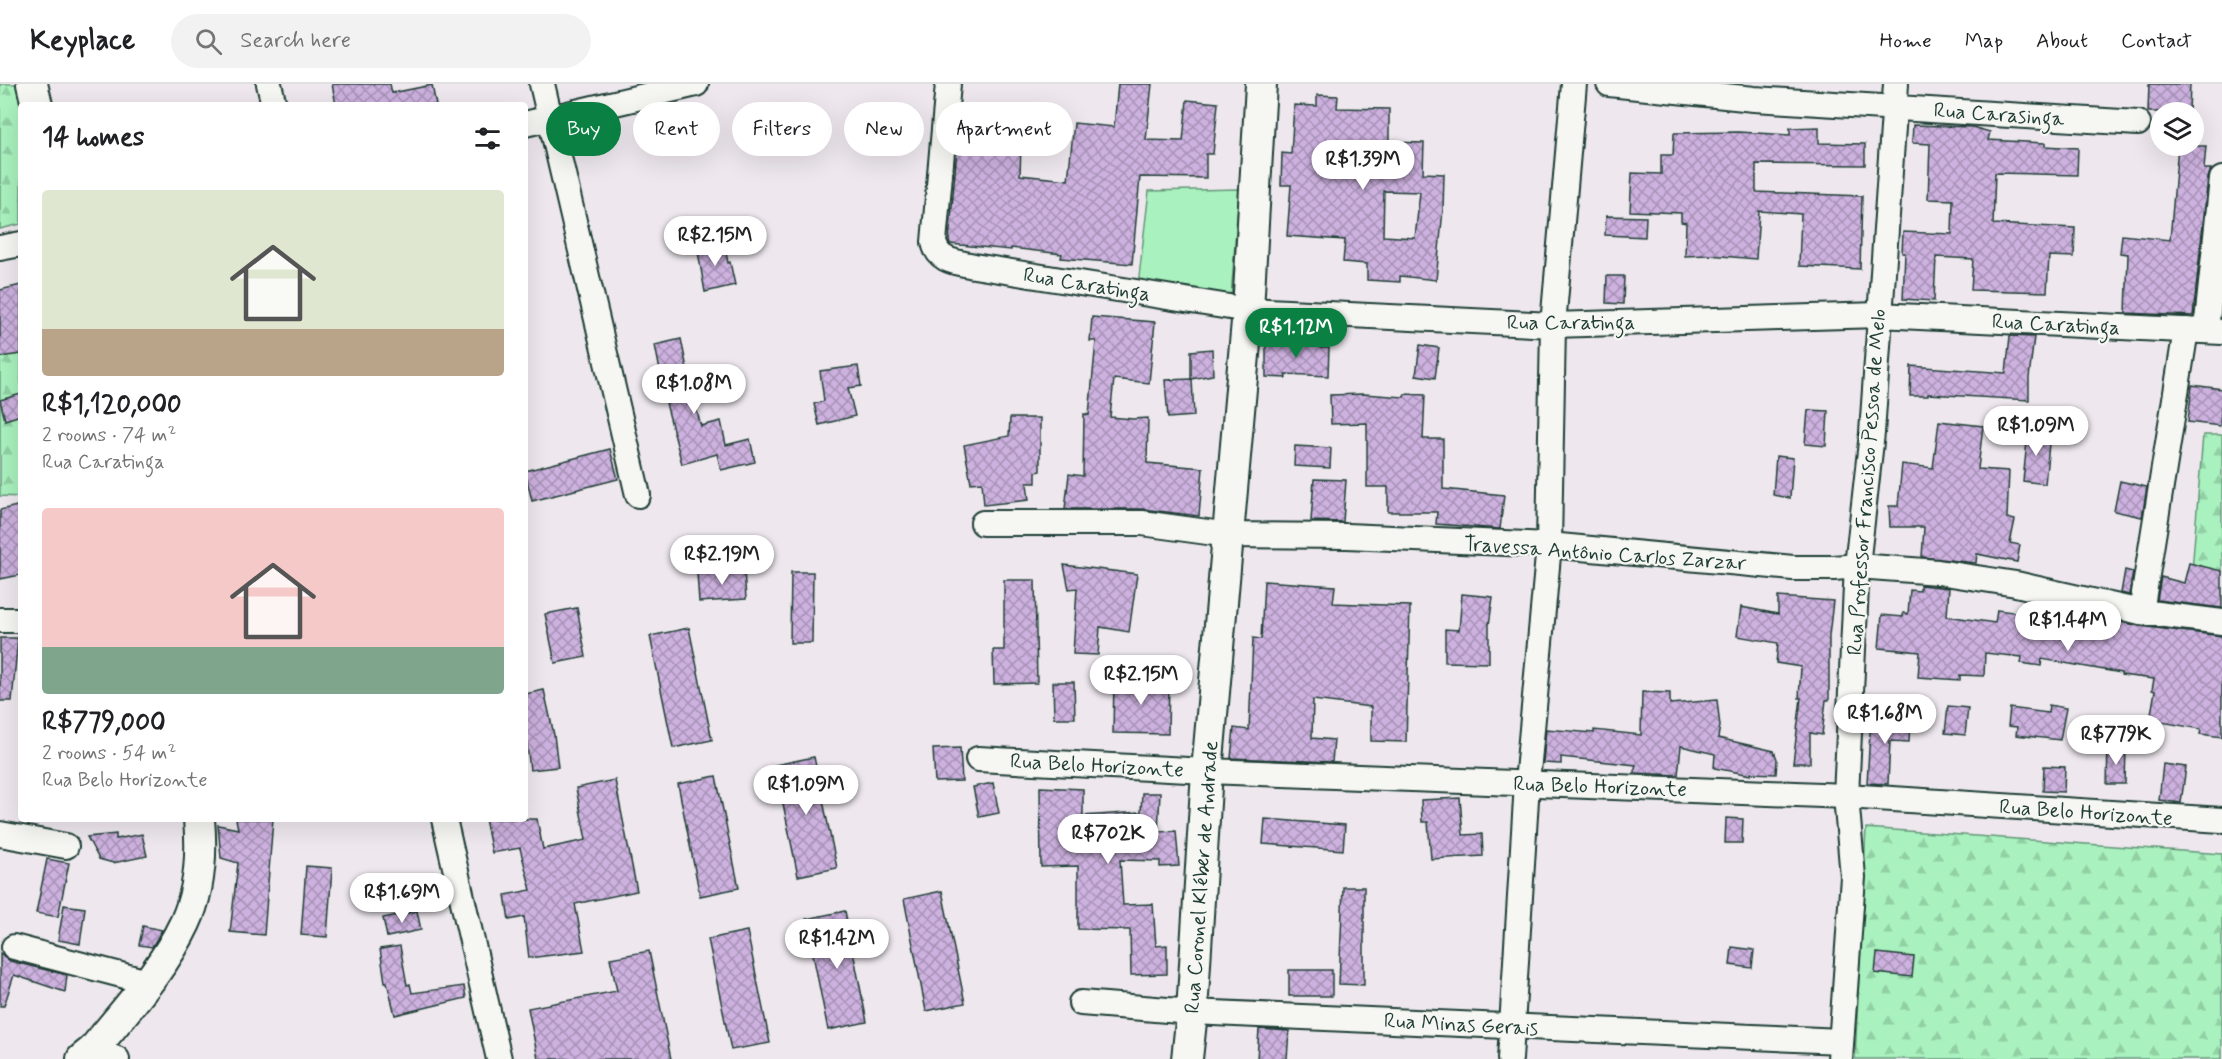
<!DOCTYPE html>
<html lang="en">
<head>
<meta charset="utf-8">
<style>
	:root { --surface:#fff; --page:#f2f2f2; --text:#202124; --muted:#757577; --line:#e0e0e0; --accent:#0b8043 }
	body { margin:0; font-family:Mynerve,sans-serif; background:var(--page); color:var(--text); height:100vh; display:flex; flex-direction:column; font-size:22px; white-space:nowrap }
	* { box-sizing:border-box; margin:0 }
	p { font-size:20px; color:var(--muted) }
	.icon { flex:none; width:33px; height:33px; fill:none; stroke:currentColor; stroke-width:2; stroke-linecap:round; stroke-linejoin:round }
	.map { position:relative; flex:1; overflow:hidden }
	.panel { position:absolute; left:18px; top:18px; width:510px; height:720px; display:flex; flex-direction:column; background:var(--surface); border-radius:6px; box-shadow:0 6px 24px #0002 }
	.panel>* { flex:none }
	.top-card { position:absolute; left:546px; top:18px; width:570px; height:54px; display:flex; gap:12px }
	.buttons { position:absolute; left:2150px; top:18px; display:grid; gap:12px }
	.buttons a { display:grid; place-items:center; width:54px; height:54px; border-radius:50%; background:var(--surface); box-shadow:0 6px 24px #0002; font-size:30px }
	.price { position:absolute; translate:-50% -51px; padding:0 14px; border-radius:21px; background:#fff; color:#222; font-size:20px; line-height:39px; filter:drop-shadow(0 2px 3px #0008) }
	.price::after { content:''; position:absolute; left:50%; top:36px; width:18px; height:14px; margin-left:-9px; background:inherit; clip-path:polygon(0 0,100% 0,50% 100%) }
	.price.current { background:var(--accent); color:#fff }
	ul { padding:0; list-style:none }
	li { display:grid; align-content:center; gap:12px; height:318px; padding:0 24px }
	li span { display:grid; place-items:center; height:186px; border-radius:6px; color:#555 }
	li>.icon { margin-inline-start:auto }
	span .icon { width:108px; height:108px; fill:#fffc; stroke-width:1 }
	li b { font-size:26px }
	h2 { display:flex; justify-content:space-between; align-items:center; height:72px; padding:0 24px; font-size:26px }
	.tag { padding:0 21px; border-radius:27px; background:var(--surface); box-shadow:0 6px 24px #0002; font-size:21px; line-height:54px }
	.tag.current { background:var(--accent); color:#fff }
	header { display:flex; align-items:center; gap:36px; box-sizing:border-box; height:84px; padding:0 30px; background:var(--surface); border-bottom:2px solid var(--line) }
	header strong { font-size:28px }
	nav { display:flex; gap:33px; margin-inline-start:auto; font-size:21px }
	.search { width:420px; height:54px; background:var(--page); display:flex; align-items:center; gap:15px; box-sizing:border-box; padding:0 21px; border-radius:33px; color:var(--muted); font-size:22px }
	.map>svg:first-child { display:block }
</style>
</head>
<body>
<header>
<strong>Keyplace</strong>
<div class="search"><svg class="icon" aria-label="search" viewBox="0 0 24 24"><circle cx="10" cy="10" r="6"/><path d="M15 15l6 6"/></svg>Search here</div>
<nav><a>Home</a><a>Map</a><a>About</a><a>Contact</a></nav>
</header>
<div class="map">
<svg width="2222" height="975" viewBox="0 0 2222 975">
	<defs>
		<pattern id="forest-firs" width="22" height="20" patternUnits="userSpaceOnUse" patternTransform="scale(1.5)"><rect width="22" height="20" fill="#a9f1be"/><path d="M5 1l3.5 6h-7zM16 11l3.5 6h-7z" fill="#91d0a4"/></pattern>
		<pattern id="building-cross-hatch" width="8" height="8" patternUnits="userSpaceOnUse" patternTransform="scale(1.5)"><rect width="8" height="8" fill="#cdb1df"/><path d="M0 0l8 8M0 8l8-8" fill="none" stroke="#a691b6"/></pattern>
	</defs>
	<rect width="100%" height="100%" fill="#eee8ee"/>
	<filter id="ink" filterUnits="userSpaceOnUse"><feTurbulence type="fractalNoise" baseFrequency=".0167" numOctaves="2"/><feDisplacementMap in="SourceGraphic" scale="12" xChannelSelector="R" yChannelSelector="G"/><feConvolveMatrix kernelMatrix="1 2 1 2 8 2 1 2 1" color-interpolation-filters="sRGB"/></filter>
	<g filter="url(#ink)">
		<path fill="#a9f1be" stroke="#649779" stroke-width="1.5" d="M1239,105L1231,214L1138,201L1149,107Z"/>
		<g fill="url(#forest-firs)" stroke="#649779" stroke-width="1.5">
			<path d="M0,0H18L23,21H21V140L0,145Z"/>
			<path d="M21,238V413L0,412V249Z"/>
			<path d="M2203,351H2222V489L2192,487Z"/>
			<path d="M1866,744L2222,770V975H1855Z"/>
		</g>
		<g fill="url(#building-cross-hatch)" stroke="#1f3d34" stroke-width="1.5" fill-rule="evenodd">
			<path d="M332,0H390L392,9L432,1L436,21H336Z"/>
			<path d="M1118,0H1152L1146,56L1183,57L1187,16L1218,19L1213,70H1206V94L1140,93L1132,180L1061,174L1062,170L1011,164V166L950,160L949,157L958,54L985,56L984,58L1021,61L1020,91L1068,96L1074,39L1114,43Z"/>
			<path d="M2149,0H2190L2189,28H2148Z"/>
			<path d="M1317,11L1338,12L1337,24L1389,25V58L1424,59L1423,89L1444,90L1443,126L1436,196L1400,192V198L1367,196V180L1343,178L1345,156L1287,152L1291,101H1281L1282,69L1291,70L1294,21L1317,22ZM1384,107L1420,108L1415,154L1383,152Z"/>
			<path d="M1913,41L1972,43L1990,48L1988,56L2045,59V62L2078,64L2077,91L1995,89L1993,140L2075,144L2074,173L2049,172L2047,208L1971,206L1973,175L1936,173L1934,217L1903,215L1905,169H1902L1903,148L1952,150L1953,116L1928,115L1930,60L1912,59Z"/>
			<path d="M1819,43V59L1865,60V81L1756,80V108L1862,112L1860,185L1799,182L1801,130L1759,127L1756,175L1709,171L1685,172L1686,139L1681,138V129L1630,127L1632,89L1661,90V71H1673L1674,49L1738,48L1790,51V44Z"/>
			<path d="M2178,62H2206L2204,85H2211L2208,94L2193,232L2126,229L2128,170L2120,169L2122,151L2170,156Z"/>
			<path d="M1606,132L1646,133L1645,153L1605,151Z"/>
			<path d="M724,158L728,179L730,178L735,201L705,208L697,162Z"/>
			<path d="M1607,192H1624L1623,220L1606,219Z"/>
			<path d="M21,201V270L0,273V206Z"/>
			<path d="M1092,233L1155,238L1149,299L1114,295L1110,333L1133,335L1148,334L1147,379L1203,384L1199,432L1142,425H1065L1069,390L1083,392L1084,330L1089,331L1096,257H1090Z"/>
			<path d="M2010,252L2034,253L2029,294V316L1928,310V312H1910L1911,282L2006,289Z"/>
			<path d="M681,255L695,324H696L701,342L721,337L726,361L750,355L755,378L721,386L717,370L682,380L667,323L655,261Z"/>
			<path d="M1266,258L1321,259V264H1329L1328,292L1285,290L1286,294L1266,293Z"/>
			<path d="M1420,261L1439,264L1435,294L1416,291Z"/>
			<path d="M1212,265L1213,291L1191,295V267Z"/>
			<path d="M858,282L861,302L848,304L855,332L819,341L814,320L824,317L820,287Z"/>
			<path d="M1192,295L1194,332L1168,334L1165,296Z"/>
			<path d="M2192,301L2222,305L2220,342L2188,338Z"/>
			<path d="M21,310V331L5,336L0,316Z"/>
			<path d="M1364,310L1404,313L1405,310L1425,311L1423,355H1443V405L1504,411L1500,445L1436,440L1437,428H1388V403H1367V339L1331,340L1330,311Z"/>
			<path d="M1808,326L1828,327L1826,362L1805,360Z"/>
			<path d="M1010,334H1040V387L1036,388V399H1027L1029,416L984,421L982,398L971,399L964,361L1009,352Z"/>
			<path d="M1939,337L1983,342L1978,385L2009,387L2007,434L2015,436L2010,459L2020,461L2017,478L1977,470L1976,479L1922,473L1924,443H1890L1889,422H1898L1902,380L1933,384Z"/>
			<path d="M2028,347L2050,350L2045,400L2023,397Z"/>
			<path d="M1295,362L1331,364L1330,384L1294,382Z"/>
			<path d="M610,365L618,395L532,417L525,387Z"/>
			<path d="M1776,372L1793,374L1790,414L1773,411Z"/>
			<path d="M1314,395L1346,396L1343,438L1311,437Z"/>
			<path d="M2120,397L2147,403L2142,433L2114,427Z"/>
			<path d="M21,421V491L0,495V426Z"/>
			<path d="M2189,479L2222,487V524L2157,516L2161,493L2184,499Z"/>
			<path d="M1064,481L1137,490L1129,548L1100,543L1098,571L1073,570L1077,504L1069,505Z"/>
			<path d="M744,486L746,515L699,518L697,489Z"/>
			<path d="M2125,486L2133,488L2129,511L2121,509Z"/>
			<path d="M791,488H813L812,559H790Z"/>
			<path d="M1004,496H1035L1037,599L994,600L993,566H1004Z"/>
			<path d="M1264,497L1335,502L1333,519L1410,522L1406,658L1371,657V623L1313,616L1312,654L1334,656L1332,678L1231,674L1234,644L1249,646L1253,554L1261,555Z"/>
			<path d="M1920,501L1949,504L1947,532L1995,539L1997,526L2029,530L2030,526L2098,538L2099,533L2139,542L2222,552V653L2200,650L2201,645L2150,636L2155,607L2152,606L2154,595L2121,591V589L2042,575L2041,582L2021,579L2022,573L1985,569L1984,592L1960,591V596L1918,593L1920,568L1879,564L1882,531L1903,533V529L1908,530L1910,506L1920,507Z"/>
			<path d="M1462,510L1493,513L1489,541V579L1445,578V545L1459,546Z"/>
			<path d="M1778,513L1833,517L1829,552V616H1826L1822,651L1810,649V679H1793L1801,614H1799L1801,583L1776,579L1778,559L1737,552L1741,523L1778,530Z"/>
			<path d="M577,524L586,573L555,579L545,530Z"/>
			<path d="M689,544L712,656L673,664L650,552Z"/>
			<path d="M0,554H18L12,617H0Z"/>
			<path d="M1114,594L1169,595L1168,650L1113,649Z"/>
			<path d="M1053,598H1074L1075,634H1054Z"/>
			<path d="M544,606L554,651L558,683L530,686L525,644V610Z"/>
			<path d="M1642,608L1670,609V620L1717,616L1720,642L1718,654L1774,667L1777,675L1776,690L1751,689V691L1714,684L1715,670L1681,662L1678,691L1634,689L1636,681L1561,673V680L1543,679L1546,645L1594,649V646L1641,651Z"/>
			<path d="M2049,621L2066,624L2060,656L2016,651L2017,643L2008,642L2010,624L2048,629Z"/>
			<path d="M1948,622L1968,624L1965,651L1945,649Z"/>
			<path d="M1871,631L1910,633L1909,658L1890,657L1888,700L1867,699Z"/>
			<path d="M2108,663H2126L2125,700H2107Z"/>
			<path d="M960,664L962,697L935,698L933,665Z"/>
			<path d="M814,673L837,784L798,792L775,681Z"/>
			<path d="M2163,680L2186,683L2181,719L2159,716Z"/>
			<path d="M2044,682L2065,683L2064,708L2043,707Z"/>
			<path d="M716,692L739,804L700,812L678,700Z"/>
			<path d="M615,696L637,807L575,820L584,867L529,874L524,833L509,836L505,811L531,806L520,764L492,769L485,735H537L543,765L586,756L576,704Z"/>
			<path d="M993,699L999,729L979,733L973,703Z"/>
			<path d="M1040,703L1083,705V732L1141,728L1142,709H1160L1158,748L1176,747L1179,782L1160,783V777L1120,776L1123,821L1153,820L1156,862L1167,861V890L1131,891L1130,846L1078,845V782L1041,783Z"/>
			<path d="M1460,714L1463,751L1482,750L1483,772L1431,775L1428,738H1422L1421,716Z"/>
			<path d="M1726,734L1743,735L1742,759H1725Z"/>
			<path d="M236,735H273L264,851L230,848L238,779L221,774L218,741L238,745Z"/>
			<path d="M1265,735L1345,741L1343,766L1263,760Z"/>
			<path d="M116,750V755L142,750L147,772L113,779L99,775L87,753Z"/>
			<path d="M47,775L69,779L58,833L36,829Z"/>
			<path d="M306,782L332,784L327,853L301,851Z"/>
			<path d="M1343,803H1364V901L1339,900Z"/>
			<path d="M942,807L965,919L926,927L904,815Z"/>
			<path d="M64,821L85,824L80,860L58,856Z"/>
			<path d="M417,827L421,846L387,853L383,834Z"/>
			<path d="M845,827L867,938L828,946L806,835Z"/>
			<path d="M143,842L162,846L152,863L139,861Z"/>
			<path d="M747,847L770,959L731,966L708,855Z"/>
			<path d="M400,862L407,901L410,900L412,909L464,902L466,914L395,931L387,898H385L380,865Z"/>
			<path d="M1732,863L1754,866L1752,884L1730,881Z"/>
			<path d="M649,867L671,975H538L528,924L617,907L610,874Z"/>
			<path d="M0,869L10,877L67,891L65,908L14,891L4,922H0Z"/>
			<path d="M1877,869L1914,873L1912,893L1875,889Z"/>
			<rect x="1289" y="886" width="43" height="26"/>
			<path d="M1259,945L1289,947L1287,975H1257Z"/>
		</g>
		<g fill="none" stroke-linecap="round" stroke-linejoin="round">
			<defs>
				<g id="minor">
					<path d="M269,0L274,21"/>
					<path d="M542,0L638,411"/>
					<path d="M948,0L934,158C938,178 957,178 974,182L1248,226L1553,241L1879,231L2222,248"/>
					<path d="M1609,0L1754,15L2138,39"/>
					<path d="M525,40L696,0"/>
					<path d="M0,164L21,160"/>
					<path d="M2206,247L2222,95"/>
					<path d="M983,439H1142L1229,451L1347,452L1549,461L1793,484H1834L1857,482L1938,488L2016,500L2141,528L2222,538"/>
					<path d="M2141,528L2186,246"/>
					<path d="M0,536H21"/>
					<path d="M978,675L1207,687L1846,712L2222,736"/>
					<path d="M444,735L499,975"/>
					<path d="M0,750L66,762"/>
					<path d="M14,863L148,898"/>
					<path d="M1081,919L1192,928L1841,957"/>
					<path d="M93,966L117,975"/>
					<path d="M1510,975L1527,699L1549,461L1553,241L1574,0"/>
					<path d="M1840,975L1853,793L1846,712L1857,482L1872,349L1896,0"/>
				</g>
				<g id="major">
					<path d="M32,0L37,21"/>
					<path d="M82,975L93,966C125,926 163,886 185,839C200,807 202,769 199,735"/>
					<path d="M1187,975L1192,928L1207,687L1248,226L1261,0"/>
				</g>
			</defs>
			<use href="#minor" stroke="#1f3d34" stroke-width="28"/>
			<use href="#major" stroke="#1f3d34" stroke-width="34"/>
			<use href="#minor" stroke="#f6f6f2" stroke-width="24"/>
			<use href="#major" stroke="#f6f6f2" stroke-width="30"/>
		</g>
	</g>
	<g text-anchor="middle" stroke-width="4.5" stroke-linejoin="round" paint-order="stroke">
		<g font-size="21" fill="#1f3d34" stroke="#f6f6f2">
			<text transform="translate(1999 30) rotate(4)" y="7">Rua Carasinga</text>
			<text transform="translate(1087 200) rotate(9)" y="7">Rua Caratinga</text>
			<text x="1571" y="245">Rua Caratinga</text>
			<text transform="translate(2056 240) rotate(3)" y="7">Rua Caratinga</text>
			<text transform="translate(1866 398) rotate(-86)" y="7">Rua Professor Francisco Pessoa de Melo</text>
			<text transform="translate(1605 469) rotate(4)" y="7">Travessa Antônio Carlos Zarzar</text>
			<text transform="translate(1097 681) rotate(3)" y="7">Rua Belo Horizonte</text>
			<text transform="translate(1600 702) rotate(2)" y="7">Rua Belo Horizonte</text>
			<text transform="translate(2086 728) rotate(4)" y="7">Rua Belo Horizonte</text>
			<text transform="translate(1201 793) rotate(-86)" y="7">Rua Coronel Kléber de Andrade</text>
			<text transform="translate(1461 940) rotate(3)" y="7">Rua Minas Gerais</text>
		</g>
	</g>
</svg>
<div class="buttons">
<a><svg class="icon" aria-label="layers" viewBox="0 0 24 24"><path d="M12 4l9 5-9 5-9-5zM3 14l9 5 9-5"/></svg></a>
</div>
<b class="price" style="left:1363px;top:107px">R$1.39M</b>
<b class="price" style="left:715px;top:183px">R$2.15M</b>
<b class="price current" style="left:1296px;top:275px">R$1.12M</b>
<b class="price" style="left:694px;top:331px">R$1.08M</b>
<b class="price" style="left:2036px;top:373px">R$1.09M</b>
<b class="price" style="left:722px;top:502px">R$2.19M</b>
<b class="price" style="left:2068px;top:568px">R$1.44M</b>
<b class="price" style="left:1141px;top:622px">R$2.15M</b>
<b class="price" style="left:1885px;top:661px">R$1.68M</b>
<b class="price" style="left:2116px;top:682px">R$779K</b>
<b class="price" style="left:806px;top:732px">R$1.09M</b>
<b class="price" style="left:1108px;top:781px">R$702K</b>
<b class="price" style="left:402px;top:840px">R$1.69M</b>
<b class="price" style="left:837px;top:886px">R$1.42M</b>
<div class="top-card">
<a class="tag current">Buy</a>
<a class="tag">Rent</a>
<a class="tag">Filters</a>
<a class="tag">New</a>
<a class="tag">Apartment</a>
</div>
<section class="panel">
<h2>14 homes<svg class="icon" aria-label="filters" viewBox="0 0 24 24"><path d="M4 7h16M4 17h16"/><circle cx="9" cy="7" r="2"/><circle cx="15" cy="17" r="2"/></svg></h2>
<ul>
<li><span style="background:linear-gradient(#dfe7d0 75%,#b9a48a 0)"><svg class="icon" aria-label="home" viewBox="0 0 24 24"><path d="M3 11l9-7 9 7M6 9v11h12V9"/></svg></span><div><b>R$1,120,000</b><p>2 rooms · 74 m²</p><p>Rua Caratinga</p></div></li>
<li><span style="background:linear-gradient(#f6c9c9 75%,#7fa58c 0)"><svg class="icon" aria-label="home" viewBox="0 0 24 24"><path d="M3 11l9-7 9 7M6 9v11h12V9"/></svg></span><div><b>R$779,000</b><p>2 rooms · 54 m²</p><p>Rua Belo Horizonte</p></div></li>
</ul>
</section>
</div>
</body>
</html>
